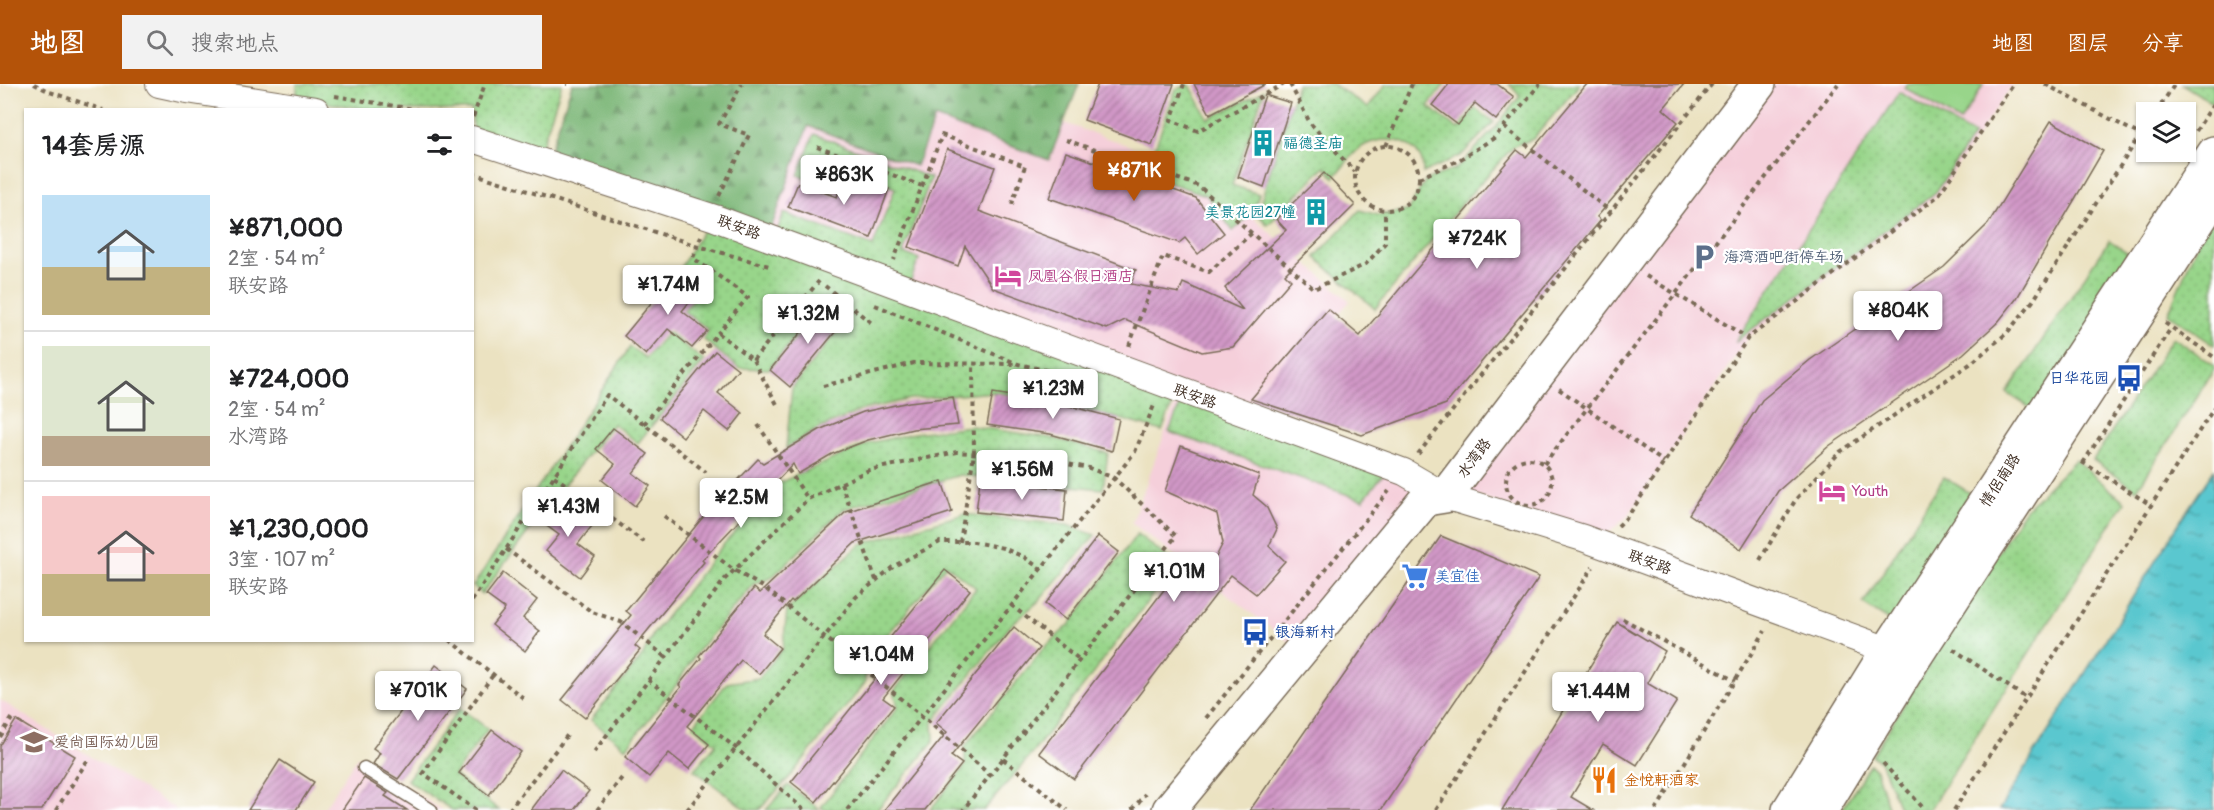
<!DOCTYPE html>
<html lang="zh">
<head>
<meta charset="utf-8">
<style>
	:root { --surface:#fff; --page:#f2f2f2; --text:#202124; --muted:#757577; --line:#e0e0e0; --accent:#b45309 }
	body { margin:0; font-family:Pangolin,"LXGW WenKai TC",sans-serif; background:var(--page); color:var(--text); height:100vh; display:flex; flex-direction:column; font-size:22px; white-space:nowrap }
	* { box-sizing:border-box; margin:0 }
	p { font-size:20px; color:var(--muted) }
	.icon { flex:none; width:33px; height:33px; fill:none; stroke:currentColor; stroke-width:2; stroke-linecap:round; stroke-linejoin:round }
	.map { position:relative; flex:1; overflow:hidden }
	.panel { position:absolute; left:24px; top:24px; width:450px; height:534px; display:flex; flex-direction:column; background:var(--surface); border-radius:0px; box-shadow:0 2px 4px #0004 }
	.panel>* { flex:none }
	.controls { position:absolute; left:2136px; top:18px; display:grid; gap:12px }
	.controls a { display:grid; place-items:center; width:60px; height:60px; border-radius:0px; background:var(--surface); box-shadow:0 2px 4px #0004; font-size:30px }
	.price { position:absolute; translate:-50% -51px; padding:0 14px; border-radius:6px; background:#fff; color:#222; font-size:20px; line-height:39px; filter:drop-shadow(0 2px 3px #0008) }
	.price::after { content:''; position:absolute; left:50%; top:36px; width:18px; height:14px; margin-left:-9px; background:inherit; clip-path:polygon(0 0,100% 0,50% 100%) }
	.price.selected { background:var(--accent); color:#fff }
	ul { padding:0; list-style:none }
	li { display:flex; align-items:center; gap:18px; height:150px; padding:0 18px }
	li+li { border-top:2px solid var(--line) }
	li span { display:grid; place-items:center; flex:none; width:168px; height:120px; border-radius:0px; color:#555 }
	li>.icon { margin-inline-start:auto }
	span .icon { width:72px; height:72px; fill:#fffc; stroke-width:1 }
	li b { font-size:26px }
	h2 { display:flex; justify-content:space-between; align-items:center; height:72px; padding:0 18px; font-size:26px }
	header { display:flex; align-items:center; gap:36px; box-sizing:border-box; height:84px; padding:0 30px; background:var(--accent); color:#fff }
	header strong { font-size:28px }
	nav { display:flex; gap:33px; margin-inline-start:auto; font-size:21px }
	.search { width:420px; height:54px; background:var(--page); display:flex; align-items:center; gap:15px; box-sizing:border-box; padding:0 21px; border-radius:0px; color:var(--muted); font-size:22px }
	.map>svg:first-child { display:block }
</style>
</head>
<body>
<header>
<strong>地图</strong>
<div class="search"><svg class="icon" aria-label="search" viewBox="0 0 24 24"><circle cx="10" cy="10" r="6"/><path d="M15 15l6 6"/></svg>搜索地点</div>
<nav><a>地图</a><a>图层</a><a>分享</a></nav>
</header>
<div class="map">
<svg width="2214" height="726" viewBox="0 0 2214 726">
	<defs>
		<pattern id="grass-dots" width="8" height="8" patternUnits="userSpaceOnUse" patternTransform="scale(1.5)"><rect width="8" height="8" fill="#98d58a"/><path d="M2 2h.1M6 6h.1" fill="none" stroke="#84b777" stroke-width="1.8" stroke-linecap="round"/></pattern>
		<pattern id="forest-firs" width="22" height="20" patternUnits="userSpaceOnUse" patternTransform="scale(1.5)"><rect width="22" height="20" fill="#7ab676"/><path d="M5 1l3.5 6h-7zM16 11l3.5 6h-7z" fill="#659460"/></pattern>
		<pattern id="park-tufts" width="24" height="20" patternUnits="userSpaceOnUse" patternTransform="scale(1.5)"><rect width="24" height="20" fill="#98d58a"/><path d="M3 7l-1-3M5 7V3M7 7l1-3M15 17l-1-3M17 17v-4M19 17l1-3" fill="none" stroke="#84b777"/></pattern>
		<pattern id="water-ripples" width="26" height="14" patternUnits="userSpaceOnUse" patternTransform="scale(1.5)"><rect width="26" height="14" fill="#5ac7cf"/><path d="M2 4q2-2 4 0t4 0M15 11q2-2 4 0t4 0" fill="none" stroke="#4ca2a7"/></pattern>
		<pattern id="building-hatch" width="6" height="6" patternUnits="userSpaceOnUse" patternTransform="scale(1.5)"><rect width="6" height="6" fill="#d198c7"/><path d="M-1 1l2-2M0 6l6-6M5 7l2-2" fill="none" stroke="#ab7ca1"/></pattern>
	</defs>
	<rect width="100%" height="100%" fill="#fff"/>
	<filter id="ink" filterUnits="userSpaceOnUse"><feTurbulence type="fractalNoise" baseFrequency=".0167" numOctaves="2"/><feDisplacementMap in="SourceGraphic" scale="12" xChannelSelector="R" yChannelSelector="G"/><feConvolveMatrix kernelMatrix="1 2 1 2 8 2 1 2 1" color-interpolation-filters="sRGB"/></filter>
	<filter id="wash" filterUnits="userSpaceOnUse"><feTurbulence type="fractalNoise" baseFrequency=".008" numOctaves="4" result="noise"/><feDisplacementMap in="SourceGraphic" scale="24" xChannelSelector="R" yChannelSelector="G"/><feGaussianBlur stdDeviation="1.35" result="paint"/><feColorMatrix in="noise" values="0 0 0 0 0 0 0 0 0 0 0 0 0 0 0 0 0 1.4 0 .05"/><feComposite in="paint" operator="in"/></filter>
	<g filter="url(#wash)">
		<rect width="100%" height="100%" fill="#ebe2c1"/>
		<g fill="#f5cfda">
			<path d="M1753,0H2013L1937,112L1748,253L1628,432L1604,453L1438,400Z"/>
			<path d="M935,34L1050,76L1064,39L1224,95L1220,105L1350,217L1248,331L1437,400L1300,566L1132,439L1180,307L768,153L808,43L916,82Z"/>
			<path d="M0,616L98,677L177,726H0Z"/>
			<path d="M357,673L442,726H323Z"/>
		</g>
		<g fill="url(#grass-dots)" stroke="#6a8054" stroke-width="1.5">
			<path d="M297,0H562L540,67L473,46L472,26H373L297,14Z"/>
			<path d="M1297,0H1333L1368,24L1386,0H1445L1428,22L1458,45L1475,24L1494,38L1462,71L1423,89C1423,84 1423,79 1421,75C1411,53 1377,51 1359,65C1350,72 1342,85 1334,94L1325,82L1268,141L1257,130Z"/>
			<path d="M1509,0H1580L1533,55L1514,62L1466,115L1375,225L1315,173L1360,126L1378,131L1407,127L1426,96L1457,84L1495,44L1520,12Z"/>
			<path d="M2182,0H2214V20Z"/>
			<path d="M1190,1L1208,35L1264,7L1232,101L1259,110L1253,128L1233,147L1206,111L1145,91L1176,5Z"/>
			<path d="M1899,8L1974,51L1936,108L1735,258Z"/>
			<path d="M814,50L931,94L903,169L919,175L910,199L776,149L784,129L873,162L895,104L855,90L834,104L798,91Z"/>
			<path d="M2214,132V261L2168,230L2199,155Z"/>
			<path d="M710,135L1177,309L1162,347L1058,317L994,308L910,315L862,326L820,344L786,364L792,304L847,235L824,217L769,285L739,284L703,255L709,246L684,227L704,202L680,184Z"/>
			<path d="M2109,156L2137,175L2035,327L2007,309Z"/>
			<path d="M668,248L704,277L638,359L613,340L554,413L482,510L473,502L630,263L646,274Z"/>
			<path d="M2173,253L2214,281V286L2137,406L2093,376Z"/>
			<path d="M1182,316L1386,387L1363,416L1169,348Z"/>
			<path d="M971,342L1052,354L1108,369L1103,405L960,391L844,425L771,494L754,500L696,569L677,600L626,664L591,636L643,571L653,550L722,462L781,398L869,359L914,349Z"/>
			<path d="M2075,376L2125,418L1929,726H1900L1880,677L1872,672L2023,428Z"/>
			<path d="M1944,393L1978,414L1896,541L1863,520Z"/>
			<path d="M964,430L1067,441L1095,451L1039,517L1012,540L933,638L934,657L877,726H825L821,723L898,623L894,607L976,504L946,481L864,579L865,599L788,695L759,726H747L694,686L716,660L693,642L727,599L759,594L783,564L787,526L861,460Z"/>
			<path d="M1137,450L1176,480L1035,666L984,726H930L965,682V662L1042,566L1070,540Z"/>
			<path d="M460,624L488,645L454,691L499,726H452L407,696Z"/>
			<path d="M1870,680L1876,686L1889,726H1842Z"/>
		</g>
		<path fill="url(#forest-firs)" stroke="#5a704a" stroke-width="1.5" d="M572,0H1079L1049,76L935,34L916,82L808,42L768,153L546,79Z"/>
		<path fill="url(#park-tufts)" stroke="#6a8054" stroke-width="1.5" d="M788,701L820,726H766Z"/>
		<path fill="#98d58a" stroke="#6a8054" stroke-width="1.5" d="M1907,0H1984L1960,38L1905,4Z"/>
		<path fill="url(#water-ripples)" stroke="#4a7876" stroke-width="1.5" d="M2214,386V726H1999L2188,425Z"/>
		<g id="blocks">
			<g fill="url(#building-hatch)">
				<path d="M1098,0H1174L1152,61L1084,36Z"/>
				<path d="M1194,0H1266L1210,30Z"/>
				<path d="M1449,0H1497L1514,13L1496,36L1475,19L1458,41L1432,21Z"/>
				<path d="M1587,0H1684L1663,25L1678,38L1597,133L1601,136L1446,320L1362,351L1251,315L1328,225L1360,252L1517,66L1526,73Z"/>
				<path d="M1265,11L1291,19L1264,103L1238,93Z"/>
				<path d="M2051,37L2103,67L2017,214L1998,238L1963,270L1829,362L1778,407L1741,465L1689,430L1762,316L1810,276L1944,183L1988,140Z"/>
				<path d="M947,65L995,83L979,127L1136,186L1131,200L1179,209L1183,199L1243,226L1225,204L1286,146L1276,135L1324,89L1355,121L1285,190L1291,196L1233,263L1202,268L1125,236L1107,245L993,204L965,162L958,182L909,163Z"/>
				<path d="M1066,68L1196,114L1224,149L1198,170L1185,154L1179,159L1049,114Z"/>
				<path d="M858,94L889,105L871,154L788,123L798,99L837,113L841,102L853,107Z"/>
				<path d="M679,185L702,203L682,227L707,247L692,264L668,245L646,271L624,252Z"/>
				<path d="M825,219L845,236L790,303L770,286Z"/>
				<path d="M715,267L738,285L718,309L743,329L729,347L704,327L683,353L660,334Z"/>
				<path d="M993,309L1058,319L1119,335L1112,367L1050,350L987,341Z"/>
				<path d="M953,313L958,341L913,345L868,356L832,370L798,390L793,380L702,476L704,478L635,562L640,566L585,634L562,616L631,531L626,527L704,432L758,375L763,379L821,345L863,328L909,318Z"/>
				<path d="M613,344L648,370L633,389L650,402L635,422L602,396L615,380L596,365Z"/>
				<path d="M1181,362L1259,391L1253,411L1266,422L1277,445L1269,462L1285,477L1256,510L1231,491L1074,695L1039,669L1176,490L1199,507L1223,459L1217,430L1165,407Z"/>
				<path d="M980,396L1067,405L1064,437L976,428Z"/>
				<path d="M942,397L952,428L855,459L793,518L791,516L763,550L780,564L759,590L741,576L687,642L709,660L689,685L669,669L649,693L625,673L681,603L679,601L701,574L699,572L754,504L760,509L846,428Z"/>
				<path d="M557,415L592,442L578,460L595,473L580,493L546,467L559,451L540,437Z"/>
				<path d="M1098,452L1119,468L1066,536L1045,520Z"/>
				<path d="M1441,452L1539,493L1381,726H1250Z"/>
				<path d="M945,486L970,506L883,614L894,622L816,718L791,698L878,591L867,582Z"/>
				<path d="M503,489L537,516L523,534L540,547L525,567L492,541L505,525L486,511Z"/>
				<path d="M1617,538L1665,567L1647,599L1677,617L1637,681L1603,660L1571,713L1593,726H1502Z"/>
				<path d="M1014,543L1039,564L951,672L962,680L925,726H884L947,648L936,639Z"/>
				<path d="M436,581L467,605L398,695L373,680L380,669L373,664Z"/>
				<path d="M16,636L75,672L42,726H0V662Z"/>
				<path d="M492,646L521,668L489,711L459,689Z"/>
				<path d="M280,676L314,698L296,726H248Z"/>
				<path d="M561,686L589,707L574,726H531Z"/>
				<path d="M364,694L388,709L385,712L407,726H342Z"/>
			</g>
		</g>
	</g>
	<g filter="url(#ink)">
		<use href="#blocks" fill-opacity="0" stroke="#796a57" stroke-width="1.5"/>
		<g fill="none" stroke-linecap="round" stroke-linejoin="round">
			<defs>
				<path id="lane" d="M364,684L431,726"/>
				<g id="street">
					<path d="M159,0L187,6L316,26"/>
					<path d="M472,55L715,134L1404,388L1445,412L1583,454L1904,572"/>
				</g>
				<path id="secondary" d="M1169,726L1426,415L1445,412L1759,0"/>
				<g id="highway">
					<path d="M1789,726L1888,566L2214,69"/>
					<path d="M1821,726L1913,576L2214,113"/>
				</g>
			</defs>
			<use href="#lane" stroke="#796a57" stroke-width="15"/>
			<use href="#street" stroke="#796a57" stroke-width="28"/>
			<use href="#secondary" stroke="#796a57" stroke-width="36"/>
			<use href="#highway" stroke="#796a57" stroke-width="36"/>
			<g stroke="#796a57" stroke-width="4" stroke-dasharray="4.5 4.5" stroke-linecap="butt">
				<path d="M34,0L50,8L103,26"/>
				<path d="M567,0H568"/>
				<path d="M1184,0L1171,36L1198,47L1284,0"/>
				<path d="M1290,0L1310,39L1355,88"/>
				<path d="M2045,0L2146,54"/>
				<path d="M335,12L419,26"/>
				<path d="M2156,28L2175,0"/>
				<path d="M473,33L485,0"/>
				<path d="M1504,43L1611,128"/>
				<path d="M2196,47L2214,19"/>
				<path d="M1066,56L1199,102L1314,205L1366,180L1385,159V126"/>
				<path d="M1386,62L1412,0"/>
				<circle cx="1387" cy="94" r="32"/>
				<path d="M817,63L922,102L894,176"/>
				<path d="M472,89L698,162L769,182"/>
				<path d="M1419,94L1459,76L1494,54L1540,0"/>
				<path d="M922,102L942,51L1025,82L1012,120"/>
				<path d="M719,112L749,51L719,40L742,0"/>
				<path d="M701,152L693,174L748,213L718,249"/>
				<path d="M1646,192L1748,254"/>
				<path d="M825,202L874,241"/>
				<path d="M875,221L1018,280L1059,289"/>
				<path d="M2165,239L2214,273"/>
				<path d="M1129,262L1163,172L1209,188L1252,149"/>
				<path d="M753,276L819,197"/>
				<path d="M823,302L914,279L1015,280"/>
				<path d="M1559,305L1664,378"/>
				<path d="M644,340L718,249L753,276L779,324"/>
				<path d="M758,341L808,415"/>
				<path d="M1418,370L1712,0"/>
				<circle cx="1529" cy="398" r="23"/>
				<path d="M2082,378L2151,421"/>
				<path d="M2083,379L2171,244"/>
				<path d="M1544,380L1838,0"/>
				<path d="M554,392L644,458"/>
				<path d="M841,399L876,496"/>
				<path d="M664,432L734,486L766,505L922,632L990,691"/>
				<path d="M1618,442L1628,432L1748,254L1938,112L2013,0"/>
				<path d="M960,458L974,369L973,280"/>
				<path d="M506,465L592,528L621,538L666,573"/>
				<path d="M1760,476L1796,415L1840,368L1970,280L2007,249L2033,217L2146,42"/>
				<path d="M472,517L607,311L706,388"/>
				<path d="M1011,521L1080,576"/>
				<path d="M1623,535L1735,597"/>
				<path d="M449,556L526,616"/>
				<path d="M1953,565L2026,614"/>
				<path d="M648,596L736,664L804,726"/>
				<path d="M1206,634L1389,407"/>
				<path d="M0,653L13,633"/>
				<path d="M594,668L725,495L808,415L869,386L957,368L1040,375L1089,384L1114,394L1176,452L963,726"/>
				<path d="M1003,675L1067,726"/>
				<path d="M1883,679L1925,726"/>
				<path d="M56,726L87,677"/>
				<path d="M476,726L423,689L493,591"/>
				<path d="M509,726L569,649"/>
				<path d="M597,726L624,691"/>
				<path d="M687,726L856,513L894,482L940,458H974L1003,464L1024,473L1041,485"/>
				<path d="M847,726L1135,368L1155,319"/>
				<path d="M1132,726L1145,710"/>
				<path d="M1436,726L1593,483"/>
				<path d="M1656,726L1765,547"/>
				<path d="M1954,726L2214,324"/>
			</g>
			<use href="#lane" stroke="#fff" stroke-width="12"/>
			<use href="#street" stroke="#fff" stroke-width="26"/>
			<use href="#secondary" stroke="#fff" stroke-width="33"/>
			<use href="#highway" stroke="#fff" stroke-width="33"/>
		</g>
	</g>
	<defs>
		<symbol id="building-bare" viewBox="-9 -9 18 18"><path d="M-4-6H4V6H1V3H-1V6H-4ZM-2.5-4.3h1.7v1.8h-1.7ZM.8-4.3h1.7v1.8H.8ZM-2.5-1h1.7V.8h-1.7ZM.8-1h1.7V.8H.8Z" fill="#0f9aa8" stroke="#fff" stroke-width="2.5" paint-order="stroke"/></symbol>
		<symbol id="parking-bare" viewBox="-9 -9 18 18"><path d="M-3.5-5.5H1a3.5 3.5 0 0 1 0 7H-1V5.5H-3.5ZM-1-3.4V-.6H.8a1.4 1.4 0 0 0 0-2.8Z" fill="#5c6f8a" stroke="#fff" stroke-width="2.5" paint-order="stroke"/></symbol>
		<symbol id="hotel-bare" viewBox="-9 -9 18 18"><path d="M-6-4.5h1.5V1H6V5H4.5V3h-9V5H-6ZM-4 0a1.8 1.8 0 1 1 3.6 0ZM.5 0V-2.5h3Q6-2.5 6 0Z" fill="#d1479c" stroke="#fff" stroke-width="2.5" paint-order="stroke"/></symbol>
		<symbol id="bus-bare" viewBox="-9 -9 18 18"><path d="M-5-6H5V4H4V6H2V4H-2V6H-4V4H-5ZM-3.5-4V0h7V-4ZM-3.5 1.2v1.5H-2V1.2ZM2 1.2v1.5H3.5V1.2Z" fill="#1a4fb4" stroke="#fff" stroke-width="2.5" paint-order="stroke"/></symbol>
		<symbol id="supermarket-bare" viewBox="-9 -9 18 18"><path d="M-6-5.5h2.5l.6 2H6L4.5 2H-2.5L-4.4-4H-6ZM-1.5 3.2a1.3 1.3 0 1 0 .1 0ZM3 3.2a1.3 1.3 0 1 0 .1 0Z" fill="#3f7fe0" stroke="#fff" stroke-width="2.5" paint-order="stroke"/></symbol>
		<symbol id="school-bare" viewBox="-9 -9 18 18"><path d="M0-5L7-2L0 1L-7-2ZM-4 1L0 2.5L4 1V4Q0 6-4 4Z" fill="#8d6e63" stroke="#fff" stroke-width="2.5" paint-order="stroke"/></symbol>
		<symbol id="restaurant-bare" viewBox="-9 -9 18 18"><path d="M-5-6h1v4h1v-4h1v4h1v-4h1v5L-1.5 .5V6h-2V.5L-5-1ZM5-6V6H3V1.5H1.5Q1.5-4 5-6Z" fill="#e8710a" stroke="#fff" stroke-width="2.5" paint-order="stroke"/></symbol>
	</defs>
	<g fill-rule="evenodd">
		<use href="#building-bare" x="1244" y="40" width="38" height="38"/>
		<use href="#building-bare" x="1297" y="109" width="38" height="38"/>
		<use href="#parking-bare" x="1685" y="154" width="38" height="38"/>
		<use href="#hotel-bare" x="989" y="173" width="38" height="38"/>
		<use href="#bus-bare" x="2110" y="275" width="38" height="38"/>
		<use href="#hotel-bare" x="1813" y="388" width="38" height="38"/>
		<use href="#supermarket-bare" x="1396" y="473" width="38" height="38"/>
		<use href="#bus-bare" x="1236" y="529" width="38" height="38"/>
		<use href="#school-bare" x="15" y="639" width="38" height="38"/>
		<use href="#restaurant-bare" x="1585" y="677" width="38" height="38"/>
	</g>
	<g text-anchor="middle" stroke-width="4.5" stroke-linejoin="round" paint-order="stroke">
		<g font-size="15" fill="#0d838f" stroke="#fff" text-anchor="start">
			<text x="1283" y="64">福德圣庙</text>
			<text x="1296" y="133" text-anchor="end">美景花园27幢</text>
		</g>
		<g font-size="15" fill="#3b2a1e" stroke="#fff">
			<text transform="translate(739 143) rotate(20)" y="5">联安路</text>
			<text transform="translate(1195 312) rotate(20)" y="5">联安路</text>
			<text transform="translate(1474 374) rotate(-53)" y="5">水湾路</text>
			<text transform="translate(2000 396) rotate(-57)" y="5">情侣南路</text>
			<text transform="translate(1650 478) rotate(20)" y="5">联安路</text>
		</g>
		<g font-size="15" fill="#4e5e75" stroke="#fff" text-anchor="start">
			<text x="1724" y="178">海湾酒吧街停车场</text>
		</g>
		<g font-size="15" fill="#b23c85" stroke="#fff" text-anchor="start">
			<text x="1028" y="197">凤凰谷假日酒店</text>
			<text x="1852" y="412">Youth</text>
		</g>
		<g font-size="15" fill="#164399" stroke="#fff" text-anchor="end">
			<text x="2109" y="299">日华花园</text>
			<text x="1275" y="553" text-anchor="start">银海新村</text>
		</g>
		<g font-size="15" fill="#366cbe" stroke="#fff" text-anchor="start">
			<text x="1435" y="497">美宜佳</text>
		</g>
		<g font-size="15" fill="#785e54" stroke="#fff" text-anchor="start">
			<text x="54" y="663">爱尚国际幼儿园</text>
		</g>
		<g font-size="15" fill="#c56008" stroke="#fff" text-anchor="start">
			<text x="1624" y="701">金悅軒酒家</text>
		</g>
	</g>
</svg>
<div class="controls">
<a><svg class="icon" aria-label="layers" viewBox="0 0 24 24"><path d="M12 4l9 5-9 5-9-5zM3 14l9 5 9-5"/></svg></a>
</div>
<b class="price selected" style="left:1134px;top:118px">¥871K</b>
<b class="price" style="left:844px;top:122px">¥863K</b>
<b class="price" style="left:1477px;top:186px">¥724K</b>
<b class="price" style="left:668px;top:232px">¥1.74M</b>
<b class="price" style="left:1898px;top:258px">¥804K</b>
<b class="price" style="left:808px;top:261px">¥1.32M</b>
<b class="price" style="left:1053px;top:336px">¥1.23M</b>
<b class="price" style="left:1022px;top:417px">¥1.56M</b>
<b class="price" style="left:741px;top:445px">¥2.5M</b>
<b class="price" style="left:568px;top:454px">¥1.43M</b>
<b class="price" style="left:1174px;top:519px">¥1.01M</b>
<b class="price" style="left:881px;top:602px">¥1.04M</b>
<b class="price" style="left:418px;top:638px">¥701K</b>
<b class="price" style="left:1598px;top:639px">¥1.44M</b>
<section class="panel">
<h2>14套房源<svg class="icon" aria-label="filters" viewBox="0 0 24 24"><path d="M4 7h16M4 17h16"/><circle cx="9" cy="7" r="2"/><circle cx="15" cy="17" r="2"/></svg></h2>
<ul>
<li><span style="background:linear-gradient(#bfe0f5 60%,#c2b280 0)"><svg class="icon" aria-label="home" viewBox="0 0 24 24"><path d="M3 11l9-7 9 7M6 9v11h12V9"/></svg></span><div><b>¥871,000</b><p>2室 · 54 m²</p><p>联安路</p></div></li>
<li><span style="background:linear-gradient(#dfe7d0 75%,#b9a48a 0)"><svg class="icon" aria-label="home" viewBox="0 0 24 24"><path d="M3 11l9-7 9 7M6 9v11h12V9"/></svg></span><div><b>¥724,000</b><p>2室 · 54 m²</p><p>水湾路</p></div></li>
<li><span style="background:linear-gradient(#f6c9c9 65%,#c2b280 0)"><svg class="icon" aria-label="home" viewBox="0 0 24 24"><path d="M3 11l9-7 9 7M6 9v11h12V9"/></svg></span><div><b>¥1,230,000</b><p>3室 · 107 m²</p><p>联安路</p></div></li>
</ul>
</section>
</div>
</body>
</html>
